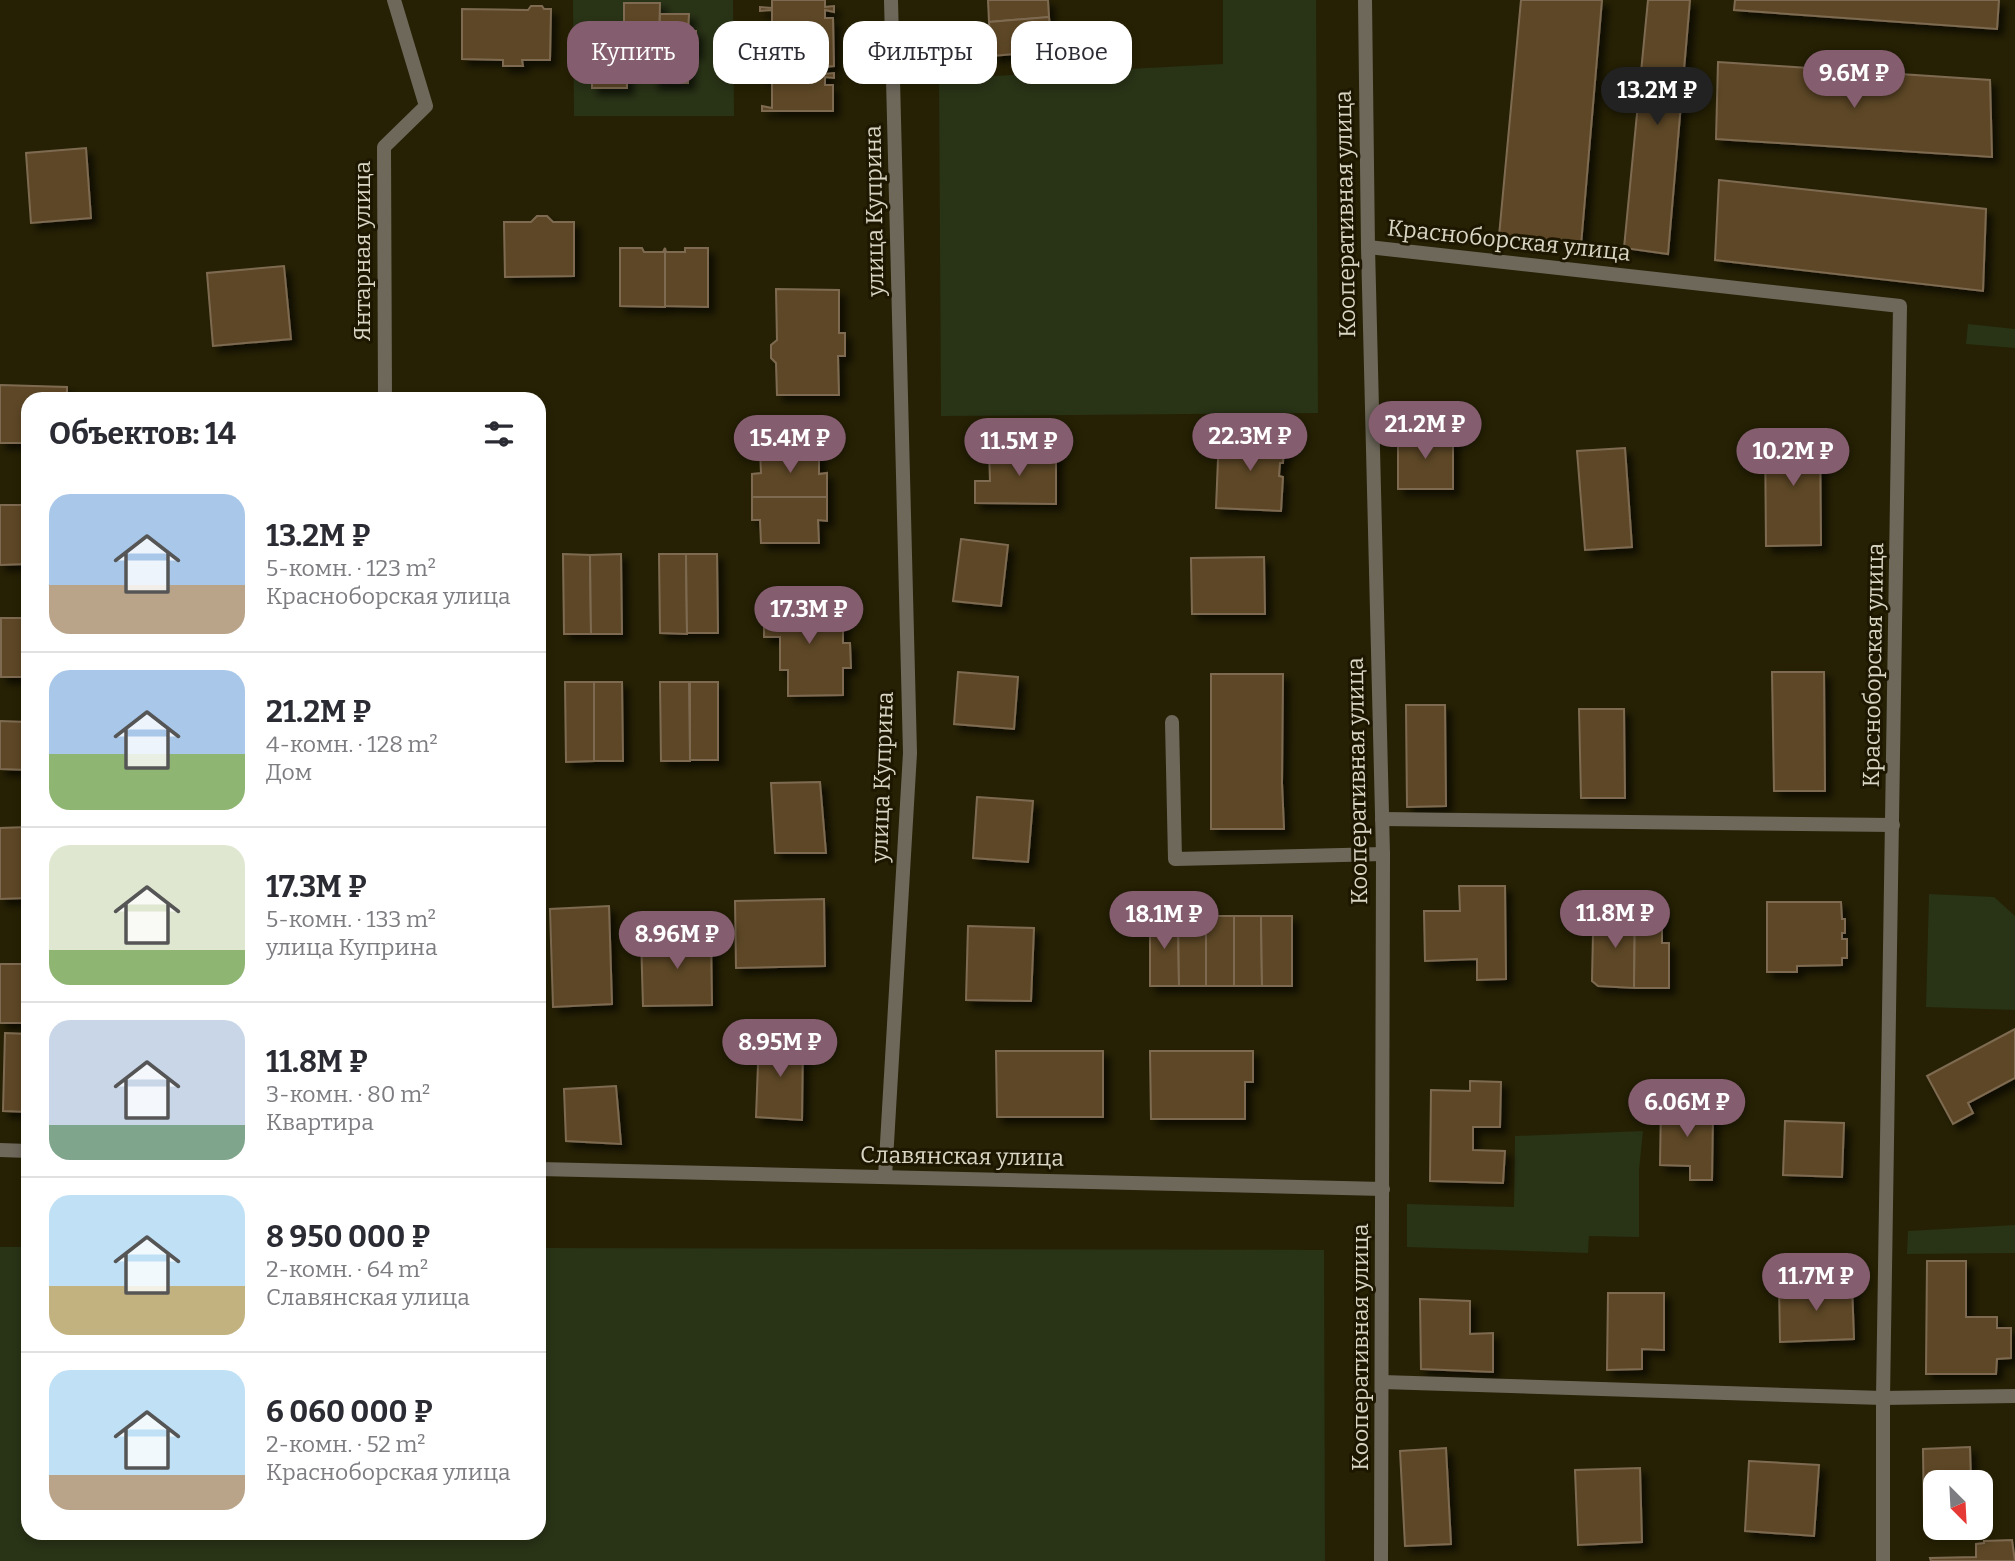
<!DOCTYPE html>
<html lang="ru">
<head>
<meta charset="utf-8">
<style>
	:root { --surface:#fff; --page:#f7f7f7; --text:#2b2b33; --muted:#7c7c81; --line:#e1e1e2; --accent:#845d6e }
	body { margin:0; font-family:Bitter,serif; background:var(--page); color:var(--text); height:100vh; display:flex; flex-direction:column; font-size:26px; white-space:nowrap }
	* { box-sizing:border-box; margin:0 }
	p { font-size:23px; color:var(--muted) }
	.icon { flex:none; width:38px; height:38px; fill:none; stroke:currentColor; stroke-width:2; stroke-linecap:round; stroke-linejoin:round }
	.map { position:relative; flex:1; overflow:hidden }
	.details { position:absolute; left:21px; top:392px; width:525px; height:1148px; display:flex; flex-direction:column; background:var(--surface); border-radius:21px; box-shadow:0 4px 10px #0003 }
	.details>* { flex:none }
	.top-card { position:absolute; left:567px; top:21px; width:665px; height:63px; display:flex; gap:14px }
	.needle { width:46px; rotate:156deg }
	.controls { position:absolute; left:1923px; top:1470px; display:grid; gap:14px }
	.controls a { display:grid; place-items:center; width:70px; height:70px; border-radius:14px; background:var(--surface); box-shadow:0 4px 10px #0003; font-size:35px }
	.price { position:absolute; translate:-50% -60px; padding:0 16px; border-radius:24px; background:var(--accent); color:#fff; font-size:23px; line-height:46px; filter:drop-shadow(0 2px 4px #0008) }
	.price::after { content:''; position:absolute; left:50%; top:42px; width:21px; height:16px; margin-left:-10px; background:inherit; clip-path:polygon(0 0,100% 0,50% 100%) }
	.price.active { background:#222; color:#fff }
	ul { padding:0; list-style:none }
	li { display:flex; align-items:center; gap:21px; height:175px; padding:0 28px }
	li+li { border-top:2px solid var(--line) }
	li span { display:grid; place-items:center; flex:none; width:196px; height:140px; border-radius:21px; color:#555 }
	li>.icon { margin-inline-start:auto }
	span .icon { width:84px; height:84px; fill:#fffc; stroke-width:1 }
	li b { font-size:30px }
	h2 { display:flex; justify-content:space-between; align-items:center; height:84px; padding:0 28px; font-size:30px }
	.pill { padding:0 24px; border-radius:21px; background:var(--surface); box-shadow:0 4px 10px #0003; font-size:24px; line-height:63px }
	.pill.active { background:var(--accent); color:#fff }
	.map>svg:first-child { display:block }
</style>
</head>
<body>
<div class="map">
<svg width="2015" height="1561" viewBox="0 0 2015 1561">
	<defs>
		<filter id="shadow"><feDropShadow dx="6" dy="6" stdDeviation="3.5" flood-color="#0009"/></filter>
	</defs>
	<rect width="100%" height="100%" fill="#262104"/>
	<g fill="#293316">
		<path d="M573,0H733L734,116H574Z"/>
		<path d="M1223,0H1316L1318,413L941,416L939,79L1223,64Z"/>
		<path d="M1968,324L2015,329V348L1966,344Z"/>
		<path d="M1929,894L1994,897L2015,916V1010L1926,1007Z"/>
		<path d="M1643,1131L1639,1170V1237L1589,1236L1588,1253L1407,1247V1204L1514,1207L1515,1136Z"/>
		<path d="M2015,1225V1253L1907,1254L1908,1231Z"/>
		<path d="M0,1247H28V1533H539V1248L1324,1250L1325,1561H0Z"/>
	</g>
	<g fill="#5d4727" stroke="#7e6b51" stroke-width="2" filter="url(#shadow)">
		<path d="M772,0H825V7L834,6V12L825,10V18H833L834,66L825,67V74L834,73V78L825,77V85H833V111H762V106L772,108V77L761,78V73L772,75V43L761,45V41L772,42V10L760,11V7L772,8Z"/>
		<path d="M988,0H1048L1049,17L989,22Z"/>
		<path d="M1521,0H1602L1581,245L1499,236Z"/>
		<path d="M1648,0H1690L1668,254L1624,248Z"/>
		<path d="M1735,0H1999L1997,29L1734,10Z"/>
		<path d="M624,3H660L659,43H653V71H627V88H592V32H624Z"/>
		<path d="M531,6H542L544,9H551L550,60H522L523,66H503V60L462,59V9L528,10Z"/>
		<path d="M660,14H689L688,31H696V53L688,54V83H653V43H659Z"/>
		<path d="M1049,17L1052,51L992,56L989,22Z"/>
		<path d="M1718,62L1990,80L1992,157L1716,139Z"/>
		<path d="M86,148L91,218L31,223L26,153Z"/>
		<path d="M1719,180L1986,209L1983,291L1715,260Z"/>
		<path d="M537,216H547L553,222H574V276L505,277L504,222H531Z"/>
		<path d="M620,248H642L644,252H663L665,248V307L620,306Z"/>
		<path d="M665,248L666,252H685V248H708V307L665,306Z"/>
		<path d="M284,266L291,339L213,346L207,273Z"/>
		<path d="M776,289L839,290V333H845V356H838L839,395H777L776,363L771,358V345L777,340Z"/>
		<path d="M0,385L67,387V399H28V443H0Z"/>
		<path d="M305,394V399H231V397Z"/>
		<path d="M1820,430L1821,545L1766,546L1765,431Z"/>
		<rect x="1398" y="432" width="55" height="57"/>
		<path d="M1219,435L1284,438L1283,463H1280L1279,476L1283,477L1281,511L1216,508Z"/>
		<path d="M1013,447H1027L1031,452H1056V504L975,503V481H990L989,451H1009Z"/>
		<path d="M1625,448L1632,547L1585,550L1577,451Z"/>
		<path d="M760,451H819V474L827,473V497H752V474L761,473Z"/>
		<path d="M752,497H827V521L818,520L819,543H761L760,520H752Z"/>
		<path d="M0,505H28V564L0,565Z"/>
		<path d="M961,539L1008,545L1001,606L953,601Z"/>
		<path d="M563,554L590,555L591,634H564Z"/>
		<path d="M621,554L622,634H591L590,555Z"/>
		<path d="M659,554H686L687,634L660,633Z"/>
		<path d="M686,554H717L718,633H687Z"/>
		<path d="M1264,557L1265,614H1192L1191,558Z"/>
		<path d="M813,601V608H843V643H850L851,668H843V695L788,696V670H780V637H764V602Z"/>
		<rect x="1" y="618" width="27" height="59"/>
		<path d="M958,672L1018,677L1014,729L954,724Z"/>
		<path d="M1772,672H1824L1825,791H1774Z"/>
		<path d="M1211,674H1283L1282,783L1284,829H1211Z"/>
		<path d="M565,682H594V761L566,762Z"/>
		<path d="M594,682H622L623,761H594Z"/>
		<path d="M660,682H689L690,761H661Z"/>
		<rect x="690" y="682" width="28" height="78"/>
		<path d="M1406,705H1445L1446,806L1407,807Z"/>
		<path d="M1579,709H1624L1625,798H1581Z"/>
		<path d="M0,721L28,722V770L0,769Z"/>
		<path d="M820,782L826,853H775L771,783Z"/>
		<path d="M977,797L1033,801L1028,862L973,858Z"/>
		<path d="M28,827V898L0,899V828Z"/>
		<path d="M1459,886H1505L1506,979L1477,980V959L1425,961L1424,911H1460Z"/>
		<path d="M824,899L825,966L736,968L735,901Z"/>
		<path d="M1767,902H1841L1842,919H1845V933H1842V939H1847V958H1842V965L1797,966V972H1767Z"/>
		<path d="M609,906L612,1004L553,1007L550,909Z"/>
		<path d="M1606,907H1635L1634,988L1598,986L1592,981L1593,933H1606Z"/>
		<path d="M1635,908H1662V943H1669V988H1634Z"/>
		<path d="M1150,916H1178L1179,986H1150Z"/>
		<path d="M1178,916H1206V986H1179Z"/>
		<rect x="1206" y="916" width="28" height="70"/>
		<path d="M1234,916H1261L1262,986H1234Z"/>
		<path d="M1261,916H1292V986H1262Z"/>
		<path d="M968,926L1034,928L1031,1001L966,1000Z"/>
		<path d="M711,936L712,1005L643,1006L641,937Z"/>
		<rect x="0" y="964" width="28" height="59"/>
		<path d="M2015,1029V1078L1968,1103L1973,1113L1953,1124L1927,1076Z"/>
		<path d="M5,1033L28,1034V1112L3,1111Z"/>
		<path d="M759,1038L803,1039L802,1120L756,1117Z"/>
		<path d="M996,1051H1103V1117H997Z"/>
		<path d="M1150,1051H1253V1082H1245V1119H1151Z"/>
		<path d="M1470,1081L1501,1082L1500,1127H1473V1150L1505,1151L1503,1183L1430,1181L1431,1090L1470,1091Z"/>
		<path d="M616,1086L621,1144L566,1141L564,1089Z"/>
		<path d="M1691,1103L1696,1109H1706L1713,1113L1712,1180H1690V1166L1660,1165L1661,1104Z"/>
		<path d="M1785,1121L1844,1123L1842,1177L1783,1175Z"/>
		<path d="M1927,1261H1966V1317H1997V1328H2011V1358L1997,1359L1996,1374H1926Z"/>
		<path d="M1852,1285L1854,1339L1780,1342L1779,1286Z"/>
		<path d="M1608,1293H1664V1350L1642,1349V1369L1607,1370Z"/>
		<path d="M1420,1299L1470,1301V1334L1493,1333V1372L1421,1369Z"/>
		<path d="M1970,1447L1971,1482H1936V1520H1924L1923,1449Z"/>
		<path d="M1446,1448L1451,1544L1405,1546L1400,1451Z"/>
		<path d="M1749,1461L1819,1465L1814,1536L1745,1531Z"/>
		<path d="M1640,1468L1642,1542L1578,1545L1575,1470Z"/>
		<path d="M2012,1540L2015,1561H1931L1930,1558L1976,1557V1544L1984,1543V1541Z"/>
	</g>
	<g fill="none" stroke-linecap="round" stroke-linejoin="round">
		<path stroke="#6e685b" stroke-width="14" d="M1172,722L1175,859L1383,854"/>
		<g stroke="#6e685b" stroke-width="14">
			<path d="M1365,0L1368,247L1383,854L1381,1561"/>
			<path d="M1368,247L1900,306L1883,1398V1561"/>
			<path d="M385,399L384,147L426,106L394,0"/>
			<path d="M1382,819L1893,825"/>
			<path d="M0,1150L28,1151"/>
			<path d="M539,1169L1383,1189"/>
			<path d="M885,1177L910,753L891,0"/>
			<path d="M1382,1382L1883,1398L2015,1396"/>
		</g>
	</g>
	<g text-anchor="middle" stroke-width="6" stroke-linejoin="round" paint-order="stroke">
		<g font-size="23" fill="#d8d5c4" stroke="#1d1700">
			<text transform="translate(874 211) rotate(-91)" y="8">улица Куприна</text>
			<text transform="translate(1345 214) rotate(-91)" y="8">Кооперативная улица</text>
			<text transform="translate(1509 240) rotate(6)" y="8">Красноборская улица</text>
			<text transform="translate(362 251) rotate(-90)" y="8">Янтарная улица</text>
			<text transform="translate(1873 665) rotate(-89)" y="8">Красноборская улица</text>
			<text transform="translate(882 777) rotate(-88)" y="8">улица Куприна</text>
			<text transform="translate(1357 781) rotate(-91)" y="8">Кооперативная улица</text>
			<text transform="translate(962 1156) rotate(1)" y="8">Славянская улица</text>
			<text transform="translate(1360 1347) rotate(-90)" y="8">Кооперативная улица</text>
		</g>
	</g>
</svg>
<div class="controls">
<a><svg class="needle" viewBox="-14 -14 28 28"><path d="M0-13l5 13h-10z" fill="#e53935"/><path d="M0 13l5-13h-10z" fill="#7c7c81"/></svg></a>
</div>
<b class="price" style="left:1854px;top:110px">9.6M ₽</b>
<b class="price active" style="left:1657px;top:127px">13.2M ₽</b>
<b class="price" style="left:1425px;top:461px">21.2M ₽</b>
<b class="price" style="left:1250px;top:473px">22.3M ₽</b>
<b class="price" style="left:790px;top:475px">15.4M ₽</b>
<b class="price" style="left:1019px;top:478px">11.5M ₽</b>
<b class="price" style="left:1793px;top:488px">10.2M ₽</b>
<b class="price" style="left:809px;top:646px">17.3M ₽</b>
<b class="price" style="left:1615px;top:950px">11.8M ₽</b>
<b class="price" style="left:1164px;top:951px">18.1M ₽</b>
<b class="price" style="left:677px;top:971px">8.96M ₽</b>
<b class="price" style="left:780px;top:1079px">8.95M ₽</b>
<b class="price" style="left:1687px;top:1139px">6.06M ₽</b>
<b class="price" style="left:1816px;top:1313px">11.7M ₽</b>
<div class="top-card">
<a class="pill active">Купить</a>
<a class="pill">Снять</a>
<a class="pill">Фильтры</a>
<a class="pill">Новое</a>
</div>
<section class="details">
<h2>Объектов: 14<svg class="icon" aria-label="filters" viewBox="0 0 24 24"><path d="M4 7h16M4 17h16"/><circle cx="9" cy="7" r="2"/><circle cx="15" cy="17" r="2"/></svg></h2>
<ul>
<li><span style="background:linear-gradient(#a9c7e8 65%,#b9a48a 0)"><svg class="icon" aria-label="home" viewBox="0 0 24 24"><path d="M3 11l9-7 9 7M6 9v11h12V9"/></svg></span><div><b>13.2M ₽</b><p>5-комн. · 123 m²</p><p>Красноборская улица</p></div></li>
<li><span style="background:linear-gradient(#a9c7e8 60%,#8fb573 0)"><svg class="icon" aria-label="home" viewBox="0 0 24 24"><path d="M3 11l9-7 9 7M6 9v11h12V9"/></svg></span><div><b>21.2M ₽</b><p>4-комн. · 128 m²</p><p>Дом</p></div></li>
<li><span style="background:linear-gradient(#dfe7d0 75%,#8fb573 0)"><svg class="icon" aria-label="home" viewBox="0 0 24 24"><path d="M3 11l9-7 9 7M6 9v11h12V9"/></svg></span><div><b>17.3M ₽</b><p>5-комн. · 133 m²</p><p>улица Куприна</p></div></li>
<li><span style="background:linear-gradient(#c9d6e8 75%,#7fa58c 0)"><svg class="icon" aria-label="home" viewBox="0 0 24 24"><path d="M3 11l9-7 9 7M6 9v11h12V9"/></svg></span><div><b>11.8M ₽</b><p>3-комн. · 80 m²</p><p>Квартира</p></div></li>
<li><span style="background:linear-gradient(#bfe0f5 65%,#c2b280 0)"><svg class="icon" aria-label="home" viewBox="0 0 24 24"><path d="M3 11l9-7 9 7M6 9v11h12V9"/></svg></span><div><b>8 950 000 ₽</b><p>2-комн. · 64 m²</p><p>Славянская улица</p></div></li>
<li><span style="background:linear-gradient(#bfe0f5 75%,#b9a48a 0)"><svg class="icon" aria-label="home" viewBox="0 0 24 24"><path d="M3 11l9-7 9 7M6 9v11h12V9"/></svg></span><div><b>6 060 000 ₽</b><p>2-комн. · 52 m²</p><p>Красноборская улица</p></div></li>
</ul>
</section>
</div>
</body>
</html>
